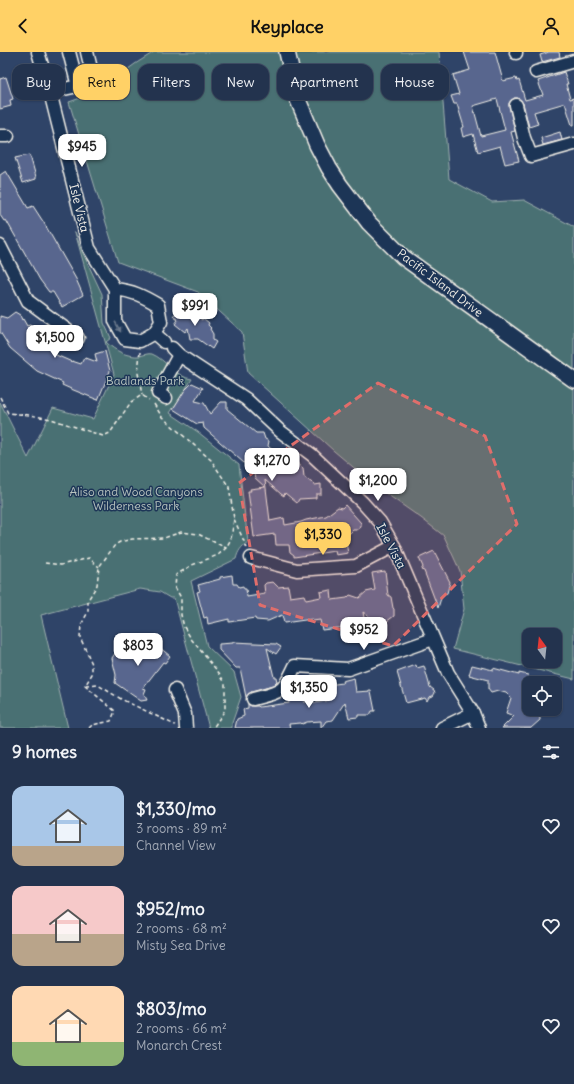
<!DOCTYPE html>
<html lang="en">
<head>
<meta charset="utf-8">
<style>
	:root { --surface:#23334e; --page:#2f3f58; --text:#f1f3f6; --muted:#a3aab6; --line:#404e66; --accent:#ffd166 }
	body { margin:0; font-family:Delius,sans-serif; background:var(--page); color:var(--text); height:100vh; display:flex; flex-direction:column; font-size:15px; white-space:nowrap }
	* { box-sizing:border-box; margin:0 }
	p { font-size:13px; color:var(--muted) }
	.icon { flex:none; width:22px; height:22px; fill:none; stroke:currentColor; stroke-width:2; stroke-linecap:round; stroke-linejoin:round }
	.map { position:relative; height:676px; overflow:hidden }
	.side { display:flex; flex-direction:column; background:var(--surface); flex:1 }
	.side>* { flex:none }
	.banner { position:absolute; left:12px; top:12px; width:550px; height:36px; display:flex; gap:8px }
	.needle { width:26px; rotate:345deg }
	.controls { position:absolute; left:522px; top:576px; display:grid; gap:8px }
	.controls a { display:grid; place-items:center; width:40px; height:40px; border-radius:8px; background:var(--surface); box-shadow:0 1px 3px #0004,0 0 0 1px var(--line); font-size:20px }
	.price { position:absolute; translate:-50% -34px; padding:0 9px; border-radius:8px; background:#fff; color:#222; font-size:13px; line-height:26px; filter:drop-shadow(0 1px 2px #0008) }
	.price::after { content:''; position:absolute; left:50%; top:24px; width:12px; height:9px; margin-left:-6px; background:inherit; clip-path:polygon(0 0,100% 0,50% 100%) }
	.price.on { background:var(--accent); color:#111 }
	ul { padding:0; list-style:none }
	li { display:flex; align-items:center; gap:12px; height:100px; padding:0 12px }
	li span { display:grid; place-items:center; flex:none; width:112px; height:80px; border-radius:12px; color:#555 }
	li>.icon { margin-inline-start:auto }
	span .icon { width:48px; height:48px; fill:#fffc; stroke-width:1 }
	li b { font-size:17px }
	h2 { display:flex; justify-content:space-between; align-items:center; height:48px; padding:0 12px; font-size:17px }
	.chip { padding:0 14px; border-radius:12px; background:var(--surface); box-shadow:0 1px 3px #0004,0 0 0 1px var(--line); font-size:14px; line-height:36px }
	.chip.on { background:var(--accent); color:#111 }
	header { display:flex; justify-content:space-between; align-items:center; height:52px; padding:0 12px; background:var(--accent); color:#111; font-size:18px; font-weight:700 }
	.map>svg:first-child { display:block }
</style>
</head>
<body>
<header><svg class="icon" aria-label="back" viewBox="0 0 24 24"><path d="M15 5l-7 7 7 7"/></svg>Keyplace<svg class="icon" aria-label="person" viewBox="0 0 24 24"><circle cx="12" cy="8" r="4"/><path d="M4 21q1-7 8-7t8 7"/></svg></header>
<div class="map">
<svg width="574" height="676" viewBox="0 0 574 676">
	<rect width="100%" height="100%" fill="#2f4468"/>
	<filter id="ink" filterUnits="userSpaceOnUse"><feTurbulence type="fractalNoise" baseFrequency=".025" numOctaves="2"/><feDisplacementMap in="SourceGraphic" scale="8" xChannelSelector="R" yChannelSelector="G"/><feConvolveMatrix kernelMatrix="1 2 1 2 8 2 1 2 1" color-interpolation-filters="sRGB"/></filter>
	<g filter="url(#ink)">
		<g fill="#497073" stroke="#9eb0ae" fill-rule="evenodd">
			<path d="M154,0H439L449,127L492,150L524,148L574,175V627L453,597L464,557L460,519L444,484L421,466L378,436L334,399L248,321L242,280L198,240L118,210L69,50L95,41L135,12ZM529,583H555V609H529Z"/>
			<path d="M75,180L81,197L102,242L104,271L111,286L106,290C115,299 127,305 140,304C144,303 148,301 152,302C165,307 177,326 192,327L170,361L198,380L239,413L248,490C241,495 238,499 236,507L191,529L207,594L234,620L241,645L232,671V676H209L174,546H170L160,540L140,537L41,563L68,676H0V350L28,406L53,356L93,367L114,322Z"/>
		</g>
		<g fill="#58668e" stroke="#f4f1e8" fill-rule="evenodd">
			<path d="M464,0H495L503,29L516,26L517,29L519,28L525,48L543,43L538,29L564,20L568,32H566L570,47L574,46V73H572L565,51L534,60L538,72L529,75L523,51L518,46H514L509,51V54L515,79L511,80L519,109L505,112L500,94L478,100L473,82L463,85L461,76L464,75L457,52H454L451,44L459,42L453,23L470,18ZM497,47L505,78L481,84L473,54Z"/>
			<path d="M549,0H559L560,5L542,10L540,3Z"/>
			<path d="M6,25L13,47L10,48L11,54L0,57V27Z"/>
			<path d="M560,80L562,88L543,93L541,86Z"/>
			<path d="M29,103L31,107L36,125V127L23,131L15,106Z"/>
			<path d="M6,119L28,156L33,154L44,171L76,227L83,243L62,255L53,240H49L40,228L6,168L4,169L0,163V123Z"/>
			<path d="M181,257L187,261L189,260L192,262L193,261L202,268L203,266L209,271L208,273L211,276L210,277L213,282V288L216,290L212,297L198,287H190L188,276L185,280L175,272L178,268L173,264L178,258L179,259Z"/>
			<path d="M15,260L20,263L22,268L23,267L27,274L30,273L33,277L34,276L42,291L45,289L56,303L72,310V309L81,312L84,306L86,307V306L97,310L95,302L105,299L110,319L98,348L71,337L62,333L63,331L37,319L10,296L0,280V264L7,266Z"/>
			<path d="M192,331L203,336L195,349L204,351L210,362L221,350H227V357L256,381H263L265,387L269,389L268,394L282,407H284L288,403L303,416L304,425L315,433L321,432V442H316V446L299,447L297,451L285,441L284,444L281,442L265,428L270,469L284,466L285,473L301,470L306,468L326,464L338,455L342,456L345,453L361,471V475L357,478H353L345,486L348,501L336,503L335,499L294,505V503L290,500L289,493H276L275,482L254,485L248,439H251L250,437L265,435L254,425L255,424L251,420L252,418L204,376L203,371L197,372L173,357L185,338Z"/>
			<path d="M434,499L450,530L447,541L441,546L438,556L424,519L421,518L423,515L419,506Z"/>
			<path d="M385,519L388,543L391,545L393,556L394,557V564L386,570L378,571L363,560L365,572H360L357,577L353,578L346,575L322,578L320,568L313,569L312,567L284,571L282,563L268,569L256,568L255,566L229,570V567L208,572L207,565L204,566L197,540L200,539L198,533L220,527V525L232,523L233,532H237L239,535L243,534L244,537H246L247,545L265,542L264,533L266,531L273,530L278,535L288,534L290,545L304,543L306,548L321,545L320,540L331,538L332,548L347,546L350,543L359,546L366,540L375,538L372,521Z"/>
			<path d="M144,588L151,592L153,590L170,604L165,611L163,610L143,636L146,637L144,642L147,648L141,649L115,631L116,623L112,606L116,600L119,602L126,593L130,596L135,590L140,593Z"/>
			<path d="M233,590L276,592L281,595L276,602L267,596L274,625H276L277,630L273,634L251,640L246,645L240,616H236L219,598V592L233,591Z"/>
			<path d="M416,613L417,616L424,614L430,635L434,638L435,641L433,644L429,645L427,649L425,646L406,651L397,620Z"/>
			<path d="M472,613L493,618V616L519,623V621L528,623V625L531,626L525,649L529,650V657H531L540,666V668L531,676H502L514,664L506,661L511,646L506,641L498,639L491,641L488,637V628L469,623Z"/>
			<path d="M354,626L356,640L371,639L375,659H372L370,663H358V665L349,666L345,650L333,668L326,669L321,676V669L307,670L302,672L301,671L289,672L290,676H235L237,667L244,664L243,657L248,656V652L251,654H258L259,655L289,651L288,645L299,643L300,645L303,644L304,650L312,649L315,651L326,649L329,648L327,633L343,631L342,629Z"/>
		</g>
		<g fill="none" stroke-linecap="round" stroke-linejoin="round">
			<defs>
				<g id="minor">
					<path d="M38,0L50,40L89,196L115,237V269L125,287L140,289L154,281L161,270L158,253C143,244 133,239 115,237"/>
					<path d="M69,0L78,34"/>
					<path d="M516,0V1"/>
					<path d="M536,20L574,9"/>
					<path d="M50,40L78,34L93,25L87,0"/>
					<path d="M516,53L524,86L531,104L574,92"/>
					<path d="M0,84H8"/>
					<path d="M0,194L28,249L78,286"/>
					<path d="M154,281L164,290"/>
					<path d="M172,296L179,303L246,347L280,379L312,403L362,450L380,470L394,494L448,621L473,661L479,676"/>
					<path d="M166,346L158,341L179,303"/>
					<path d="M251,506L297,518L356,514L394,494"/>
					<path d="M175,638L185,662L186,676"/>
					<path d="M253,647C282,639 282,642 295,614L348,617L433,587"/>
					<path d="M442,676L473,661"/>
				</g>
				<path id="major" d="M287,0L298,48L317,93L329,116L340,133L369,171L403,205L574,328"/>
			</defs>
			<use href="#minor" stroke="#f4f1e8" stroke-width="15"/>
			<use href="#major" stroke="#f4f1e8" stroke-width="18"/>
			<g stroke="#f4f1e8" stroke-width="1.5" stroke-dasharray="4 3" stroke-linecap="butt">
				<path d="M140,300L138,321L142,343"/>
				<path d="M0,345L8,361L30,363L51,367L103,384L110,381L131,350L142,343L149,348"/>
				<path d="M154,352L162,365L211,408L229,435L234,467L231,487L226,496L218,503L192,513L176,523L175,535L181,546V563L184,575L192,588L219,621L225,631V658L213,676"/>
				<path d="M234,467L247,496"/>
				<path d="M45,511L61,513L89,506L99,515"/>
				<path d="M86,634L98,633L121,647L175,673"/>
				<path d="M89,676L92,673L111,669L115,659L85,634L92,622V612L80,585L81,573L88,560V548L97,533L99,515L115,493L120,490L132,487L164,486L181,480L198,482L226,496"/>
			</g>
			<use href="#minor" stroke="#1d3557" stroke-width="12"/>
			<use href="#major" stroke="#1d3557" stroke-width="15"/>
		</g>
		<defs><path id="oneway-solid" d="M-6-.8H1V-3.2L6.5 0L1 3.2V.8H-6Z"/></defs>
		<use fill="#68778a" href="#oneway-solid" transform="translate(118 275) rotate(61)"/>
	</g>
	<path fill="#e06e6b" fill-opacity="0.2" stroke="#e06e6b" stroke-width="3" stroke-dasharray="8 5" stroke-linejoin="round" d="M378,331L485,384L517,472L393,594L260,553L239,431Z"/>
	<g text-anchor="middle" stroke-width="3" stroke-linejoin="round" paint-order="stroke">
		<g font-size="12" fill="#f4f1e8" stroke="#1d3557">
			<text transform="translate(79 156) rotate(76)" y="4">Isle Vista</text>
			<text transform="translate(440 231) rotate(37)" y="4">Pacific Island Drive</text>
			<text transform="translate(391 494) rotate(62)" y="4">Isle Vista</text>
		</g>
		<g font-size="12" fill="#b8c4bf" stroke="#1d3557">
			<text x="145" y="333">Badlands Park</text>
			<text x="136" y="444">Aliso and Wood Canyons<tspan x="136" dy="14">Wilderness Park</tspan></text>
		</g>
	</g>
</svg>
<div class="controls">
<a><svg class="needle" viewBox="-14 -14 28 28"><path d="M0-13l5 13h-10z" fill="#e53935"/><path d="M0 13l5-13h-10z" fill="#a3aab6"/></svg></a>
<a><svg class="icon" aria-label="locate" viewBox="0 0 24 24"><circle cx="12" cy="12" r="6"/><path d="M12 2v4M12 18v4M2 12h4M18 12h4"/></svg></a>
</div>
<b class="price" style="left:82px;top:116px">$945</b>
<b class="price" style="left:195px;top:275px">$991</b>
<b class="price" style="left:55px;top:307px">$1,500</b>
<b class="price" style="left:272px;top:430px">$1,270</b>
<b class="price" style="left:378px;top:450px">$1,200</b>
<b class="price on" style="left:323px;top:504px">$1,330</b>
<b class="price" style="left:364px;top:599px">$952</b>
<b class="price" style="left:138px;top:615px">$803</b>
<b class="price" style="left:309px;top:657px">$1,350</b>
<div class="banner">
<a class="chip">Buy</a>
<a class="chip on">Rent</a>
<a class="chip">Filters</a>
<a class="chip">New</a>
<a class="chip">Apartment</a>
<a class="chip">House</a>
</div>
</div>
<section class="side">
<h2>9 homes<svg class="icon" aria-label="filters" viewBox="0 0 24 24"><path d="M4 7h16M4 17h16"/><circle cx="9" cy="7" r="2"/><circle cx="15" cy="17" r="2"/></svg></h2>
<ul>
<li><span style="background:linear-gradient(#a9c7e8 75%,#b9a48a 0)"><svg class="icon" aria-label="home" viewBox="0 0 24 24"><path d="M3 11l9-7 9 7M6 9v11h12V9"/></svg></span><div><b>$1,330/mo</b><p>3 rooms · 89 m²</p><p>Channel View</p></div><svg class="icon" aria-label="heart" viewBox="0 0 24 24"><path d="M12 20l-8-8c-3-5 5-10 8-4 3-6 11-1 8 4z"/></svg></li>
<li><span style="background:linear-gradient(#f6c9c9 60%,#b9a48a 0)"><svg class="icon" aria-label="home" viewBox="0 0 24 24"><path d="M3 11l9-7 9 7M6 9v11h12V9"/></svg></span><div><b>$952/mo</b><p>2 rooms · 68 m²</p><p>Misty Sea Drive</p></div><svg class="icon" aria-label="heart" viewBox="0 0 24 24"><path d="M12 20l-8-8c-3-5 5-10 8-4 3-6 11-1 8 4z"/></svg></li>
<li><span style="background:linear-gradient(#ffd9b3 70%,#8fb573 0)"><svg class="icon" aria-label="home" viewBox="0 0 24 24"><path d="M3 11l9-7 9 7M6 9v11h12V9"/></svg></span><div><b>$803/mo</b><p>2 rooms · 66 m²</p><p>Monarch Crest</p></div><svg class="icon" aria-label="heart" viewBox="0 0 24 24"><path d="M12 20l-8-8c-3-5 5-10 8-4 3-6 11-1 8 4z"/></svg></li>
</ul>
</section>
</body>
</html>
